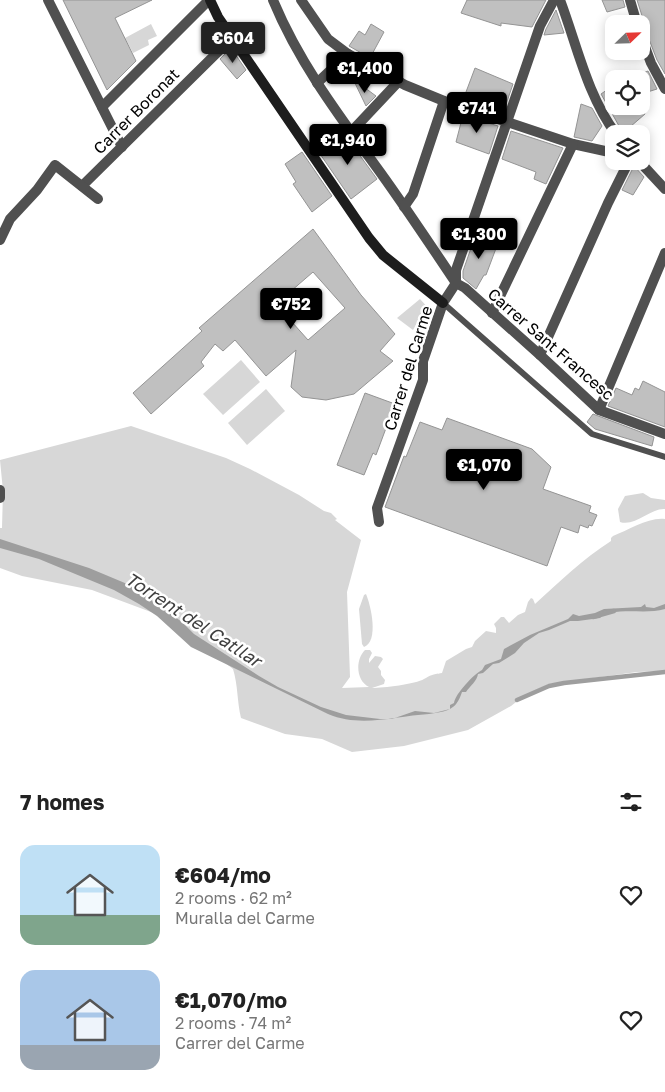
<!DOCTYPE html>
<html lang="en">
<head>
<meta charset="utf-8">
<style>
	:root { --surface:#fff; --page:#f2f2f2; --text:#222; --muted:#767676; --accent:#000 }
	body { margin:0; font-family:"Golos Text",sans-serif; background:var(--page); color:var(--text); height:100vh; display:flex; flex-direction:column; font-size:19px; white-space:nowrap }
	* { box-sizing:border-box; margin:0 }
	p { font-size:16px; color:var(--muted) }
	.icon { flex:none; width:28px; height:28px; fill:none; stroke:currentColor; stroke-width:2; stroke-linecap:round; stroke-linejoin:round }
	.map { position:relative; height:772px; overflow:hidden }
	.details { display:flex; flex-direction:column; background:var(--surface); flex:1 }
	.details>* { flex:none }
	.needle { width:32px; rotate:67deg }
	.fabs { position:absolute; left:605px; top:15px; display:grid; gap:10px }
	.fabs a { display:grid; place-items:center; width:45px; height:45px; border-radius:10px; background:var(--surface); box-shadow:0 2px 12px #0003; font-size:25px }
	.price { position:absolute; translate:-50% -42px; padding:0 11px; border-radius:5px; background:var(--accent); color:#fff; font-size:16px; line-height:32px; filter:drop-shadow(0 1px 2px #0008) }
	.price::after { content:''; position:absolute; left:50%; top:30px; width:15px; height:11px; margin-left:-8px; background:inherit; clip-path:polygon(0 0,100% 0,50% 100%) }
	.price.selected { background:#222; color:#fff }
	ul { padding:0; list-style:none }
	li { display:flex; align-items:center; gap:15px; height:125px; padding:0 20px }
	li span { display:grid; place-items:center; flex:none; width:140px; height:100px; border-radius:15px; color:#555 }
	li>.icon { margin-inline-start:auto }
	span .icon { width:60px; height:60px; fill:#fffc; stroke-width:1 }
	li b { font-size:21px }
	h2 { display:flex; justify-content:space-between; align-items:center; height:60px; padding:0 20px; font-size:21px }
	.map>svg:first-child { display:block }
</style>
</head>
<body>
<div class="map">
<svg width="665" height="772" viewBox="0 0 665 772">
	<rect width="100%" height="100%" fill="#fff"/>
	<g fill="#d7d7d7">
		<path d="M151,24L157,36L148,40L149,45L133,53L125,38Z"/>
		<path d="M420,299L431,311L418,321L413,330L397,318Z"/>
		<path d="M241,360L260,382L223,415L203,394Z"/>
		<path d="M266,389L285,411L247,445L228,423Z"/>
		<path d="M131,426L226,458L250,469L299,495L324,511L331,513L337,519L335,520L361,540L347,592L350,677L342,688L369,687C356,681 355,660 365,650H370L372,653L369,659V663L375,656L381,657L383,659L378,667L381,671V675L385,680L384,684L372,688C383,688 416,684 424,679C433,674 431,675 442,673L446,661L466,649L472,647L475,641L486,631L496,633V628L494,624L501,617H504L509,623L518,615L525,612L528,602L531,598L533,599L535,604C559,582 583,559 611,541V538L613,536C629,530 648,517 665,519V671L637,672L549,684L525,695L511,706L468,730L404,746L352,752L322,739L285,734L241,718C237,701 238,685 233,669L167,618L92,590L22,576L0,568V528H2L3,491L0,460Z"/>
		<path d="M643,493L651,498L665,500V509C650,508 635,527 620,522L618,509L625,496Z"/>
		<path d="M366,594C371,606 379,641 364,647L362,644L359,609L364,595Z"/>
	</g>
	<path fill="#9e9e9e" d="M0,539L89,568L132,586L182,622L194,634L259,676L278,687L321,707L346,715L380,719H392L415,711L434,713L450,709V705L454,703C455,694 474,674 482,670L485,665L501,659L504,649L530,635L568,619L573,614L579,616L595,613L604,609L641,607L645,604L646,607L654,608L665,604V609C648,614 628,609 611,613L607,611L598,614L602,616L600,618L578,621H570L549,630L539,633L524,643L515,653L499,663L493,664L483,673L478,674C477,681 470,686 466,692H462C456,711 447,711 429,714C395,716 361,728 328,714L191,647L157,616L139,604L114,590L39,559L0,548Z"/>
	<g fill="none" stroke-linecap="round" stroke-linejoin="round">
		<g stroke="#9e9e9e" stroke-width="4.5">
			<path d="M593,617L614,611"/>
			<path d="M517,700L549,686L564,683L665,672"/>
		</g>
	</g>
	<g fill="#c0c0c0" stroke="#949494" fill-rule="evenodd">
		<path d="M63,0H152L115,18L136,61L107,90Z"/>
		<path d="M467,0H546L532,27L501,23V26L461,13Z"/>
		<path d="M602,0H623L625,7L607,12Z"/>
		<path d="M637,0H665V74L657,60L647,34L642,29L644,22Z"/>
		<path d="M556,10L564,33L544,35L546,29Z"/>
		<path d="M371,24L384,32L370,58L349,46L359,31L365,35Z"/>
		<path d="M231,48L246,70L237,79L220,59Z"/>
		<path d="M475,68L513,84L503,113L463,100Z"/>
		<path d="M648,71L657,89L641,94V74Z"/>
		<path d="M353,79L376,96L366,106Z"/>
		<path d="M614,85V106H640L645,114L623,133L601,94Z"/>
		<path d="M581,104L592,108L602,126L592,141L574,137Z"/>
		<path d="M463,115L498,126L489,154L456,142Z"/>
		<path d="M511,131L563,148L546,184L534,179L536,172L502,159Z"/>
		<path d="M345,135L377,179L351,199L318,151Z"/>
		<path d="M302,152L332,196L312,212L293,184L296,182L285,164Z"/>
		<path d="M634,166L644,177L633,195L622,190Z"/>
		<path d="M313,229L361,295L395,334L380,351L393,361L354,394L326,400L302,397L291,387L296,350L266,376L235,340L223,351L215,344L201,362L204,366L151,414L133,393L202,331L199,328ZM313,272L345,308L308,340L276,304Z"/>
		<path d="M476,234L498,243L486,275H484L476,289L463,278V271Z"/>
		<path d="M643,381L665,392V427L608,406L616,388L632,395L635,388L639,390Z"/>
		<path d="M365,393L395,404L376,455L373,453L364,475L337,465Z"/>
		<path d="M593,414L654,437L652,446L595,429L587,422Z"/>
		<path d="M447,418L532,449L551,467L543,489L591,506L589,512L597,515L592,526L589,525L588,528L580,525L578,533L561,527L547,566L385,507L404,456L406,457L420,422L442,430Z"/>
	</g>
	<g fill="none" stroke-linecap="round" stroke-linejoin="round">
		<path stroke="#505050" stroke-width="6" d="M443,303L592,434L665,457"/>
		<g stroke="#505050" stroke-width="10">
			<path d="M48,0L122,147"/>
			<path d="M273,0C299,63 340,117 380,172C406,208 431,246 456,283L465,288L540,355L599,410L665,434"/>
			<path d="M301,0L328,39L348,54L405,85L444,101L573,144L614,153"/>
			<path d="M560,0C577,45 587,95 616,134"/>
			<path d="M630,0L637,24"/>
			<path d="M641,36L651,63L665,89"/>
			<path d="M317,83L348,54"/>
			<path d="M102,107L209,0"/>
			<path d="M351,132L399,81"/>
			<path d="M639,161L665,189"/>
			<path d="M82,186L233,37"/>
			<path d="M404,207L413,194L444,101"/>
			<path d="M0,240L10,219L37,190L55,165L98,199"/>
			<path d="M492,313L573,144"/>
			<path d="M540,355L608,203L629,161"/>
			<path d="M599,410L665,253"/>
			<path d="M0,490V498"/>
			<path d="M379,522L377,508L423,380V361L443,303L456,283V270L540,26L554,0"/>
		</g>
		<path stroke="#1d1d1d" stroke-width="10" d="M210,0L218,17L369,238L383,255L443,303"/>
	</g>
	<g text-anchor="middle" stroke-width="5" stroke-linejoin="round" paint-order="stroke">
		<g font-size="16" fill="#000" stroke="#fff">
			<text transform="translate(136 111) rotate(-45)" y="6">Carrer Boronat</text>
			<text transform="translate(551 344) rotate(41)" y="6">Carrer Sant Francesc</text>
			<text transform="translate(408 368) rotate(-73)" y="6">Carrer del Carme</text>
		</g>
		<g font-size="18" font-style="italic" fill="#3f3f3f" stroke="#fff">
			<text transform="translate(193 620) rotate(33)" y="6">Torrent del Catllar</text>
		</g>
	</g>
</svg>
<div class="fabs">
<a><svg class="needle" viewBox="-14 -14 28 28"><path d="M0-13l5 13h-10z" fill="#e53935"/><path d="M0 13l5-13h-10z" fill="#767676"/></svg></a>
<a><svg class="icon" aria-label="locate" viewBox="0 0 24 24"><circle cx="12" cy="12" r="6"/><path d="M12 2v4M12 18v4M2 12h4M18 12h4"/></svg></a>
<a><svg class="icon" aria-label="layers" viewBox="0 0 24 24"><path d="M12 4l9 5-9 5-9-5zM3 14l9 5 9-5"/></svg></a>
</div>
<b class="price selected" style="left:233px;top:64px">€604</b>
<b class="price" style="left:365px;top:94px">€1,400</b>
<b class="price" style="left:477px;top:134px">€741</b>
<b class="price" style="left:348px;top:166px">€1,940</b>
<b class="price" style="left:479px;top:260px">€1,300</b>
<b class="price" style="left:291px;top:330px">€752</b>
<b class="price" style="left:484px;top:491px">€1,070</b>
</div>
<section class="details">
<h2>7 homes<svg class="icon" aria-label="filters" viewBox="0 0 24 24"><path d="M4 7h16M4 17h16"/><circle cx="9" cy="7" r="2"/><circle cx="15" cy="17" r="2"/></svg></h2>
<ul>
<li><span style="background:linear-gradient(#bfe0f5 70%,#7fa58c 0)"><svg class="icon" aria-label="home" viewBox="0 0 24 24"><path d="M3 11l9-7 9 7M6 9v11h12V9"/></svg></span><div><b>€604/mo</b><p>2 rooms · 62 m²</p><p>Muralla del Carme</p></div><svg class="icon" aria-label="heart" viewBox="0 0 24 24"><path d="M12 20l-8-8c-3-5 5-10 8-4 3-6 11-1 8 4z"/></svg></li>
<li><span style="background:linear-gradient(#a9c7e8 75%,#9aa5b1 0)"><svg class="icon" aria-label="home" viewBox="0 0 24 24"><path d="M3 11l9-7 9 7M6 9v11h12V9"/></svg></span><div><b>€1,070/mo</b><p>2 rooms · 74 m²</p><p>Carrer del Carme</p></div><svg class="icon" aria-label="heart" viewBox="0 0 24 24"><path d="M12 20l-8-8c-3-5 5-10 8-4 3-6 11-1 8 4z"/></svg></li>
</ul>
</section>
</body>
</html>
